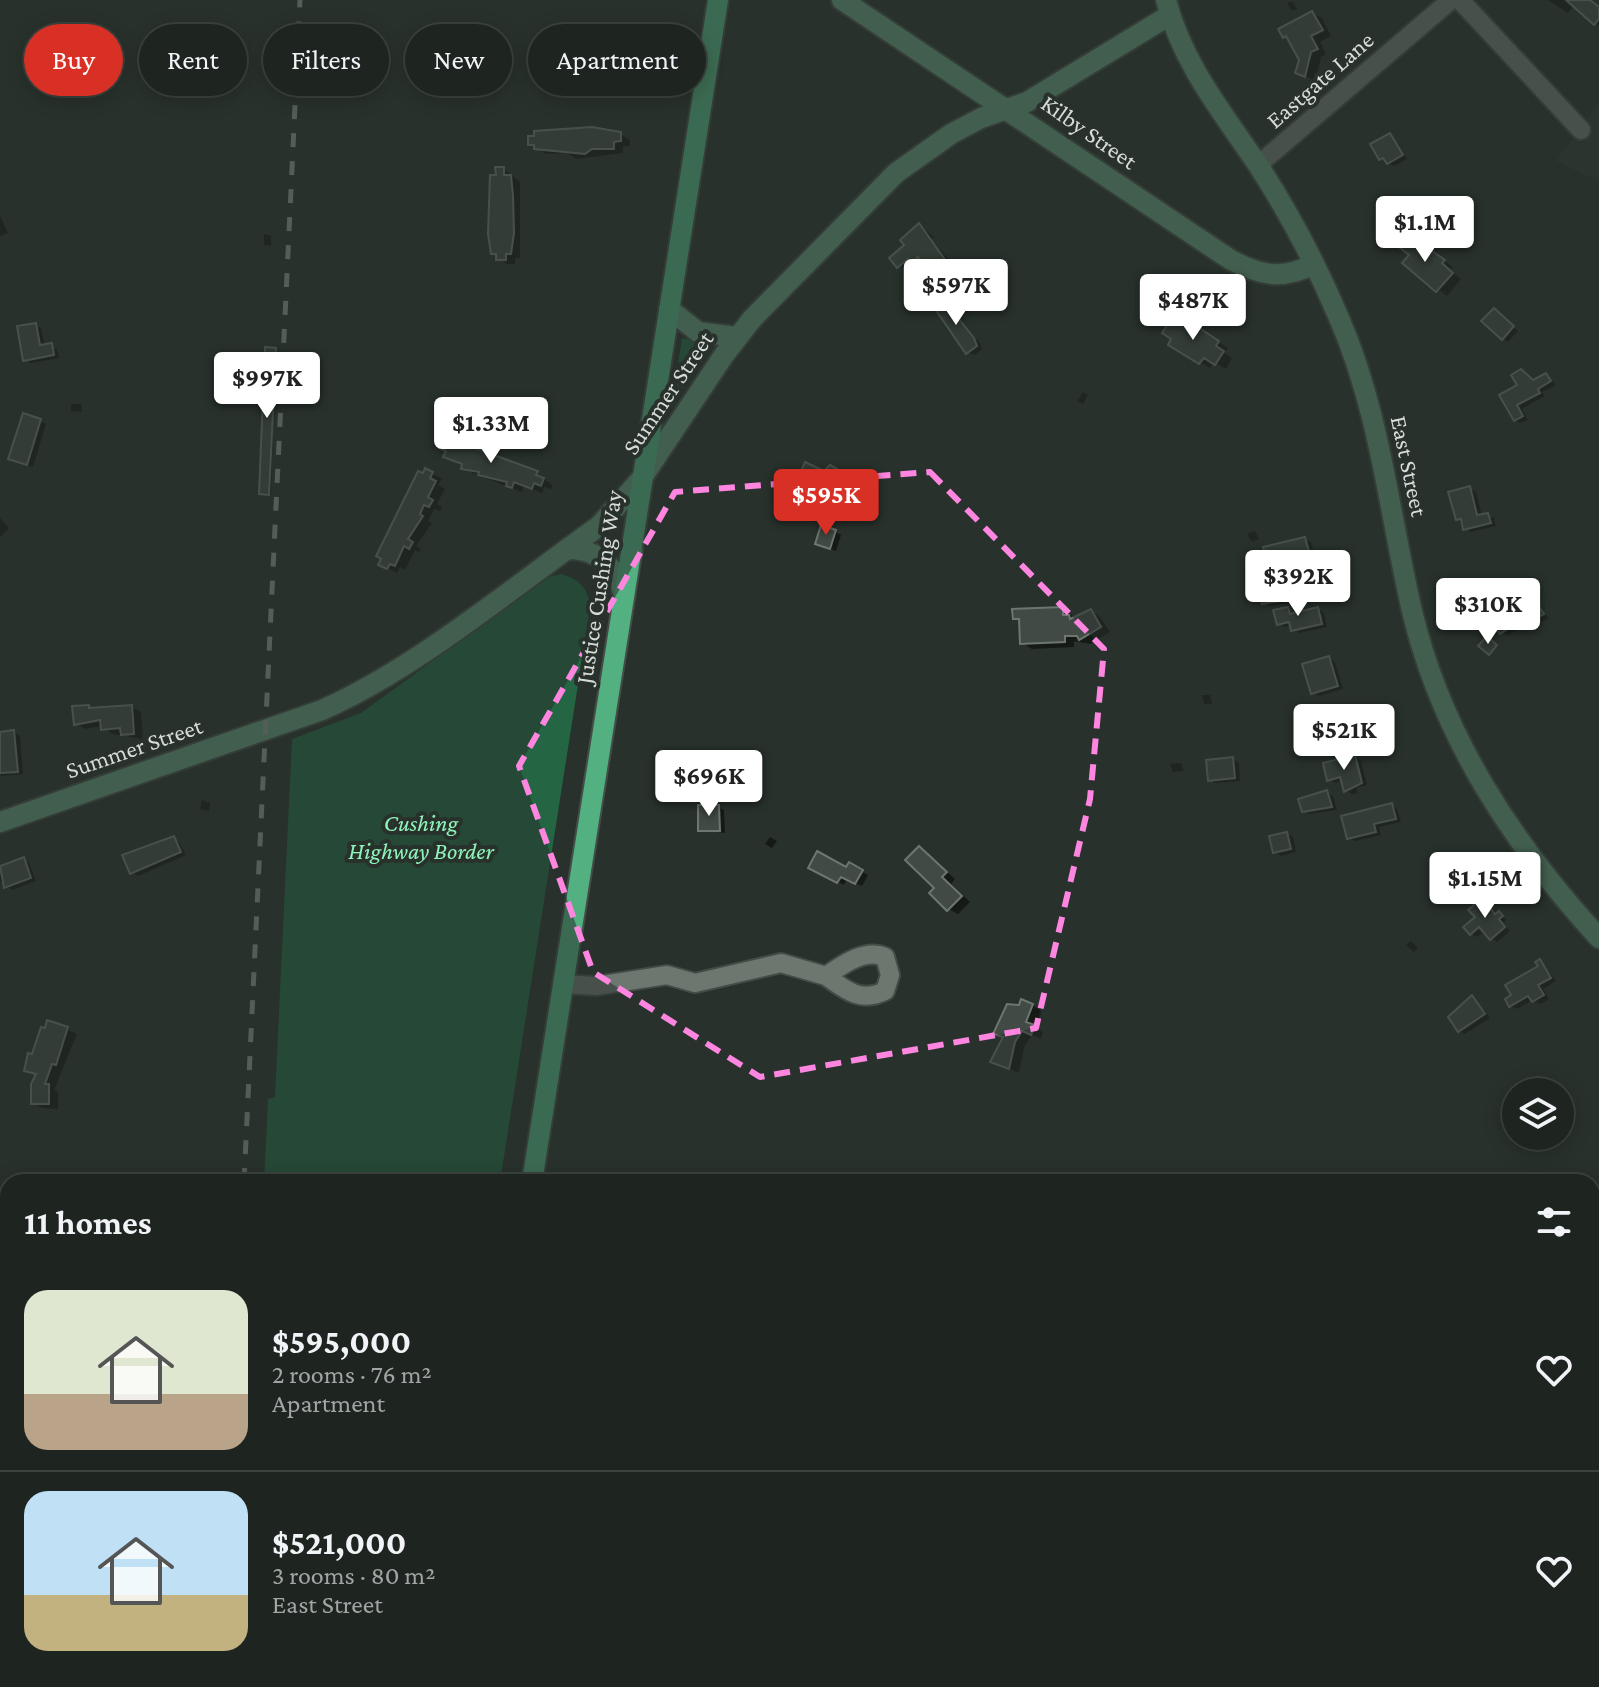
<!DOCTYPE html>
<html lang="en">
<head>
<meta charset="utf-8">
<style>
	:root { --surface:#1e2520; --page:#2b312d; --text:#f1f3f6; --muted:#a1a5a5; --line:#3c423e; --accent:#d93025 }
	body { margin:0; font-family:"Crimson Pro",serif; background:var(--page); color:var(--text); height:100vh; display:flex; flex-direction:column; font-size:30px; white-space:nowrap }
	* { box-sizing:border-box; margin:0 }
	p { font-size:26px; color:var(--muted) }
	.icon { flex:none; width:44px; height:44px; fill:none; stroke:currentColor; stroke-width:2; stroke-linecap:round; stroke-linejoin:round }
	.map { position:relative; flex:1; overflow:hidden }
	.side { position:absolute; left:0px; top:1174px; width:1600px; height:514px; display:flex; flex-direction:column; background:var(--surface); border-radius:24px 24px 0 0; box-shadow:0 4px 20px #0003,0 0 0 2px var(--line) }
	.side>* { flex:none }
	.top-card { position:absolute; left:24px; top:24px; width:800px; height:72px; display:flex; gap:16px }
	.tools { position:absolute; left:1502px; top:1078px; display:grid; gap:16px }
	.tools a { display:grid; place-items:center; width:72px; height:72px; border-radius:50%; background:var(--surface); box-shadow:0 4px 20px #0003,0 0 0 2px var(--line); font-size:40px }
	.price { position:absolute; translate:-50% -68px; padding:0 18px; border-radius:8px; background:#fff; color:#222; font-size:26px; line-height:52px; filter:drop-shadow(0 2px 4px #0008) }
	.price::after { content:''; position:absolute; left:50%; top:48px; width:24px; height:18px; margin-left:-12px; background:inherit; clip-path:polygon(0 0,100% 0,50% 100%) }
	.price.selected { background:var(--accent); color:#fff }
	ul { padding:0; list-style:none }
	li { display:flex; align-items:center; gap:24px; height:200px; padding:0 24px }
	li+li { border-top:2px solid var(--line) }
	li span { display:grid; place-items:center; flex:none; width:224px; height:160px; border-radius:24px; color:#555 }
	li>.icon { margin-inline-start:auto }
	span .icon { width:96px; height:96px; fill:#fffc; stroke-width:1 }
	li b { font-size:34px }
	h2 { display:flex; justify-content:space-between; align-items:center; height:96px; padding:0 24px; font-size:34px }
	.pill { padding:0 28px; border-radius:36px; background:var(--surface); box-shadow:0 4px 20px #0003,0 0 0 2px var(--line); font-size:28px; line-height:72px }
	.pill.selected { background:var(--accent); color:#fff }
	.map>svg:first-child { display:block }
</style>
</head>
<body>
<div class="map">
<svg width="1599" height="1687" viewBox="0 0 1599 1687">
	<rect width="100%" height="100%" fill="#28312b"/>
	<path fill="#2c3b32" d="M1599,102V182L1556,161Z"/>
	<g fill="#246543">
		<path d="M682,338L711,345L674,403L672,402Z"/>
		<path d="M561,574C579,579 589,588 590,608L500,1182H264L268,1099L275,1097L292,739L361,713L548,577Z"/>
	</g>
	<g fill="#0007">
		<path d="M1548,0H1589L1599,7V26L1574,5L1568,13Z"/>
		<path d="M1292,1L1297,9L1292,11L1287,3Z"/>
		<path d="M1312,13L1322,18L1331,36L1320,42L1326,54L1321,57L1315,81L1298,72L1302,59L1291,41L1284,37Z"/>
		<path d="M620,134L630,140V146H623V153L576,159L567,153L546,154L530,143Z"/>
		<path d="M1390,135L1407,159L1394,166L1381,159Z"/>
		<path d="M504,169L520,182V258H515V264H507L493,253L498,177Z"/>
		<path d="M0,216L8,233L0,236Z"/>
		<path d="M920,226L934,237L931,239L955,267L943,277L926,264L922,267L917,264L908,272L899,266Z"/>
		<path d="M264,234L271,236V246L264,245Z"/>
		<path d="M1419,243L1453,267L1450,270L1461,279L1447,296L1405,263Z"/>
		<path d="M943,301L980,343L982,350L974,355L968,352Z"/>
		<path d="M1500,314L1518,331L1508,342L1503,338Z"/>
		<path d="M35,325L41,328L45,346L57,349L59,358L31,363L25,359Z"/>
		<path d="M1182,326L1194,327L1228,348L1224,353L1232,358L1226,369L1214,362L1210,368L1170,344Z"/>
		<path d="M275,350L271,495L263,494L261,493Z"/>
		<path d="M1546,375L1556,385L1542,392L1545,396L1522,409L1528,420L1521,423L1515,420L1502,396L1529,377L1536,380Z"/>
		<path d="M1083,392L1088,395L1083,404L1077,401Z"/>
		<path d="M71,404H81L82,412L71,411Z"/>
		<path d="M40,421L46,424L33,467L17,462Z"/>
		<path d="M446,456L537,473L553,486L551,489L544,487L542,493L524,486L522,492L472,473Z"/>
		<path d="M831,468L845,476L842,494L821,484L817,494L801,486Z"/>
		<path d="M426,470L442,479L438,485L445,489L437,504L442,507L440,511L434,509L428,521L432,523L416,546L421,549L419,553L415,550L405,570L400,567L397,573L380,564Z"/>
		<path d="M1470,489L1476,492L1482,516L1494,518L1496,526L1471,532L1457,519Z"/>
		<path d="M0,518L9,528L0,537Z"/>
		<path d="M1255,531L1259,539L1252,542L1247,534Z"/>
		<path d="M835,532L841,535L836,551L817,544Z"/>
		<path d="M1305,539L1311,542L1315,558L1290,563L1284,559L1271,560L1291,555V551L1268,558L1266,548Z"/>
		<path d="M1264,574L1270,577L1272,592L1283,590L1289,594L1291,603L1270,606L1264,603L1263,593L1253,591Z"/>
		<path d="M1516,600L1528,613L1537,606L1549,618L1528,629L1522,626L1507,636L1495,624Z"/>
		<path d="M1062,609L1072,615V620L1091,611L1100,617L1110,632L1090,644L1074,641V647L1032,649L1022,643L1021,622L1015,618Z"/>
		<path d="M1288,609L1294,615L1318,609L1324,613L1327,627L1299,633L1292,625L1284,627L1279,624Z"/>
		<path d="M1329,658L1335,662L1343,689L1319,696L1313,693Z"/>
		<path d="M1202,695H1210L1212,704H1204Z"/>
		<path d="M88,707L94,710L132,707L141,712L143,739L112,734L102,726L86,729L76,724Z"/>
		<path d="M14,732L20,736L23,774L1,776L0,734Z"/>
		<path d="M1355,757L1361,761L1367,785L1356,788L1358,793L1352,794L1346,791L1343,781L1335,783L1329,779Z"/>
		<path d="M1233,759L1239,763L1240,781L1216,783L1210,780Z"/>
		<path d="M1170,764L1181,763L1184,771L1173,772Z"/>
		<path d="M1327,793L1333,796L1337,810L1310,814L1304,811Z"/>
		<path d="M202,800L210,803L209,811L200,809Z"/>
		<path d="M1391,805L1397,809L1401,822L1379,827L1381,835L1355,841L1349,838Z"/>
		<path d="M718,807L724,810L725,833L700,830Z"/>
		<path d="M1287,834L1293,837L1296,852L1281,856L1275,852Z"/>
		<path d="M770,837L777,841L772,848L765,844Z"/>
		<path d="M173,838L179,842L186,855L138,876L132,872Z"/>
		<path d="M920,848L955,879L951,884L970,902L958,914L949,909Z"/>
		<path d="M23,859L29,863L36,881L12,890L0,881V868Z"/>
		<path d="M850,865L868,875L862,886L847,879L844,885L811,867L847,870Z"/>
		<path d="M1482,901L1507,920L1503,923L1510,931L1497,942L1485,931L1477,937L1471,934Z"/>
		<path d="M1411,941L1418,948L1414,952L1406,945Z"/>
		<path d="M1540,961L1556,981L1543,989L1549,999L1540,1004L1533,1000L1517,1009L1511,1006L1540,966Z"/>
		<path d="M1473,997L1490,1018L1465,1034L1459,1031L1461,1005Z"/>
		<path d="M1032,1005L1042,1011L1036,1028L1043,1032L1041,1039L1032,1035L1024,1047L1019,1073L992,1061L1005,1038L996,1033Z"/>
		<path d="M67,1029L77,1034L54,1090L58,1092V1109L42,1108L33,1103L37,1076L26,1070Z"/>
	</g>
	<g fill="#414a44" stroke="#6d7770" stroke-width="2">
		<path d="M1566,0H1590L1599,7V19L1594,25Z"/>
		<path d="M1312,11L1323,30L1311,36L1318,49L1311,52L1305,77L1295,73L1299,60L1286,36L1283,38L1278,29Z"/>
		<path d="M592,127L621,132V141L614,142V149H592L585,154L534,149V145H528V136H534V131Z"/>
		<path d="M1390,133L1403,155L1387,164L1383,158L1379,160L1370,144Z"/>
		<path d="M495,167H504V175H511L513,196L514,233L511,254H506V260H496V254H491L488,234L490,175H496Z"/>
		<path d="M919,223L946,261L932,273L918,257L911,263L908,259L897,268L889,258L904,245L900,240Z"/>
		<path d="M1409,235L1445,260L1442,263L1453,273L1436,292L1402,263L1409,255L1399,247Z"/>
		<path d="M943,299L974,338L977,346L966,354L933,306Z"/>
		<path d="M1494,308L1514,326L1502,340L1481,321Z"/>
		<path d="M1172,318L1181,324L1184,318L1219,341L1216,346L1224,351L1215,365L1204,358L1199,364L1168,345L1171,339L1162,333Z"/>
		<path d="M36,323L40,345L52,343L54,355L23,361L17,326Z"/>
		<path d="M265,347L276,348L269,495L259,494Z"/>
		<path d="M1521,369L1533,380L1546,373L1551,381L1538,389L1540,393L1517,405L1523,416L1514,421L1499,395L1517,385L1511,375Z"/>
		<path d="M23,413L41,419L27,465L8,459Z"/>
		<path d="M450,439L538,471L536,475L544,478L541,486L534,483L532,489L514,482L512,488L506,486L507,482L478,475L479,472L461,469L462,464L443,457L446,451L439,448L442,441L449,443Z"/>
		<path d="M805,462L824,471L830,465L841,471L837,479L841,481L836,493L815,483L810,492L798,486L802,480L798,478Z"/>
		<path d="M425,468L433,472L430,478L436,481L428,497L433,500L429,507L424,505L420,514L423,516L408,539L413,542L409,549L404,546L395,566L390,564L387,569L378,565L381,559L376,556L418,471L423,473Z"/>
		<path d="M1470,486L1477,515L1488,513L1491,523L1463,530L1461,519L1456,520L1448,492Z"/>
		<path d="M821,525L836,530L830,549L815,544Z"/>
		<path d="M1305,537L1310,555L1283,561L1281,555L1266,559L1263,547Z"/>
		<path d="M1264,572L1267,591L1284,588L1286,600L1262,604L1260,590L1251,592L1248,574Z"/>
		<path d="M1516,598L1526,612L1537,604L1544,614L1521,627L1517,622L1500,634L1492,623L1498,619L1494,613Z"/>
		<path d="M1063,607V615H1069L1070,619L1091,609L1101,627L1079,640L1077,636H1065V642L1020,644L1019,619H1013L1012,609Z"/>
		<path d="M1288,607L1290,614L1318,607L1322,624L1291,631L1289,622L1277,625L1273,610Z"/>
		<path d="M1487,636L1497,645L1489,655L1478,646Z"/>
		<path d="M1329,656L1338,686L1311,694L1302,664Z"/>
		<path d="M89,705V708L132,705L134,734L121,735L120,728L101,730L100,720L74,725L72,706Z"/>
		<path d="M14,730L18,772L0,773V732Z"/>
		<path d="M1355,755L1362,783L1344,792L1340,777L1327,781L1323,763Z"/>
		<path d="M1233,757L1235,778L1208,781L1206,760Z"/>
		<path d="M1327,790L1332,807L1302,812L1298,799Z"/>
		<path d="M1392,803L1396,819L1374,824L1376,832L1347,839L1341,816Z"/>
		<path d="M698,805H719L720,831H698Z"/>
		<path d="M1287,832L1291,849L1273,853L1269,836Z"/>
		<path d="M174,836L181,852L130,874L122,855Z"/>
		<path d="M919,846L947,872L942,877L962,896L947,911L929,893L934,888L905,860Z"/>
		<path d="M817,851L846,867L849,862L863,870L855,884L841,877L837,883L808,868Z"/>
		<path d="M24,857L31,878L4,888L0,866Z"/>
		<path d="M1482,898L1495,914L1499,911L1503,916L1499,919L1505,927L1490,940L1479,927L1470,935L1463,927L1475,917L1468,910Z"/>
		<path d="M1540,959L1551,978L1538,985L1544,995L1532,1002L1528,996L1509,1007L1505,999L1511,995L1505,985L1538,966L1535,962Z"/>
		<path d="M1472,995L1485,1014L1458,1032L1448,1017Z"/>
		<path d="M1021,999L1033,1004L1026,1022L1035,1025L1031,1035L1022,1031L1015,1042L1009,1069L990,1062L1003,1037L993,1034L1007,1004L1019,1005Z"/>
		<path d="M47,1020L68,1027L56,1065L52,1064L45,1084H49V1104H31V1084L36,1074L24,1071L28,1053L32,1054L41,1027L45,1028Z"/>
		<path d="M775,1680H818L822,1687H779Z"/>
	</g>
	<g fill="none" stroke-linecap="round" stroke-linejoin="round">
		<defs>
			<g id="street">
				<path d="M1460,0L1581,130"/>
				<path d="M1258,165L1451,0"/>
				<path d="M563,984L596,986L667,975L695,983L781,963L826,976C842,965 865,948 885,957L890,975L885,991C861,1003 845,990 826,976"/>
				<path d="M1023,1680L1044,1687"/>
				<path d="M1070,1687L1072,1680"/>
			</g>
			<g id="secondary">
				<path d="M842,0L1231,260C1261,276 1283,280 1314,264"/>
				<path d="M1166,0C1183,65 1223,113 1260,168C1290,215 1317,266 1339,318C1380,412 1389,512 1412,611C1442,737 1513,844 1599,938"/>
				<path d="M669,309L698,332L737,337"/>
				<path d="M567,549C598,549 615,565 624,595"/>
				<path d="M0,822L322,710C417,668 513,587 599,526L642,478L724,355L752,319L896,173L951,134L981,118L1027,102L1170,15"/>
			</g>
			<g id="primary">
				<path d="M532,1182L718,0"/>
				<path d="M454,1687L455,1680"/>
			</g>
		</defs>
		<use href="#street" stroke="#444c47" stroke-width="22"/>
		<use href="#secondary" stroke="#444c47" stroke-width="24"/>
		<use href="#primary" stroke="#444c47" stroke-width="24"/>
		<use href="#street" stroke="#6d7770" stroke-width="18"/>
		<use href="#secondary" stroke="#609479" stroke-width="20"/>
		<use href="#primary" stroke="#53b081" stroke-width="20"/>
		<g stroke="#8b928e" stroke-width="5" stroke-dasharray="14 14" stroke-linecap="butt">
			<path d="M244,1182L300,0"/>
			<path d="M221,1687V1680"/>
		</g>
	</g>
	<path d="M0 0H1599V1687H0ZM930,472L1104,649L1090,799L1036,1028L760,1077L593,972L519,766L675,492Z" fill="#28312b" fill-opacity=".55" fill-rule="evenodd"/>
	<path fill="none" stroke="#fe85e0" stroke-width="6" stroke-dasharray="16 10" stroke-linejoin="round" d="M930,472L1104,649L1090,799L1036,1028L760,1077L593,972L519,766L675,492Z"/>
	<g text-anchor="middle" stroke-width="8" stroke-linejoin="round" paint-order="stroke">
		<g font-size="24" fill="#d7dcd9" stroke="#28312b">
			<text transform="translate(1320 80) rotate(-41)" y="8">Eastgate Lane</text>
			<text transform="translate(1089 132) rotate(35)" y="8">Kilby Street</text>
			<text transform="translate(668 393) rotate(-56)" y="8">Summer Street</text>
			<text transform="translate(1409 466) rotate(78)" y="8">East Street</text>
			<text transform="translate(599 587) rotate(-81)" y="8">Justice Cushing Way</text>
			<text transform="translate(134 748) rotate(-19)" y="8">Summer Street</text>
		</g>
		<g font-size="24" font-style="italic" fill="#8ff4ba" stroke="#28312b">
			<text x="421" y="831">Cushing<tspan x="421" dy="28">Highway Border</tspan></text>
		</g>
	</g>
</svg>
<div class="tools">
<a><svg class="icon" aria-label="layers" viewBox="0 0 24 24"><path d="M12 4l9 5-9 5-9-5zM3 14l9 5 9-5"/></svg></a>
</div>
<b class="price" style="left:1425px;top:264px">$1.1M</b>
<b class="price" style="left:956px;top:327px">$597K</b>
<b class="price" style="left:1193px;top:342px">$487K</b>
<b class="price" style="left:267px;top:420px">$997K</b>
<b class="price" style="left:491px;top:465px">$1.33M</b>
<b class="price selected" style="left:826px;top:537px">$595K</b>
<b class="price" style="left:1298px;top:618px">$392K</b>
<b class="price" style="left:1488px;top:646px">$310K</b>
<b class="price" style="left:1344px;top:772px">$521K</b>
<b class="price" style="left:709px;top:818px">$696K</b>
<b class="price" style="left:1485px;top:920px">$1.15M</b>
<div class="top-card">
<a class="pill selected">Buy</a>
<a class="pill">Rent</a>
<a class="pill">Filters</a>
<a class="pill">New</a>
<a class="pill">Apartment</a>
</div>
<section class="side">
<h2>11 homes<svg class="icon" aria-label="filters" viewBox="0 0 24 24"><path d="M4 7h16M4 17h16"/><circle cx="9" cy="7" r="2"/><circle cx="15" cy="17" r="2"/></svg></h2>
<ul>
<li><span style="background:linear-gradient(#dfe7d0 65%,#b9a48a 0)"><svg class="icon" aria-label="home" viewBox="0 0 24 24"><path d="M3 11l9-7 9 7M6 9v11h12V9"/></svg></span><div><b>$595,000</b><p>2 rooms · 76 m²</p><p>Apartment</p></div><svg class="icon" aria-label="heart" viewBox="0 0 24 24"><path d="M12 20l-8-8c-3-5 5-10 8-4 3-6 11-1 8 4z"/></svg></li>
<li><span style="background:linear-gradient(#bfe0f5 65%,#c2b280 0)"><svg class="icon" aria-label="home" viewBox="0 0 24 24"><path d="M3 11l9-7 9 7M6 9v11h12V9"/></svg></span><div><b>$521,000</b><p>3 rooms · 80 m²</p><p>East Street</p></div><svg class="icon" aria-label="heart" viewBox="0 0 24 24"><path d="M12 20l-8-8c-3-5 5-10 8-4 3-6 11-1 8 4z"/></svg></li>
</ul>
</section>
</div>
</body>
</html>
